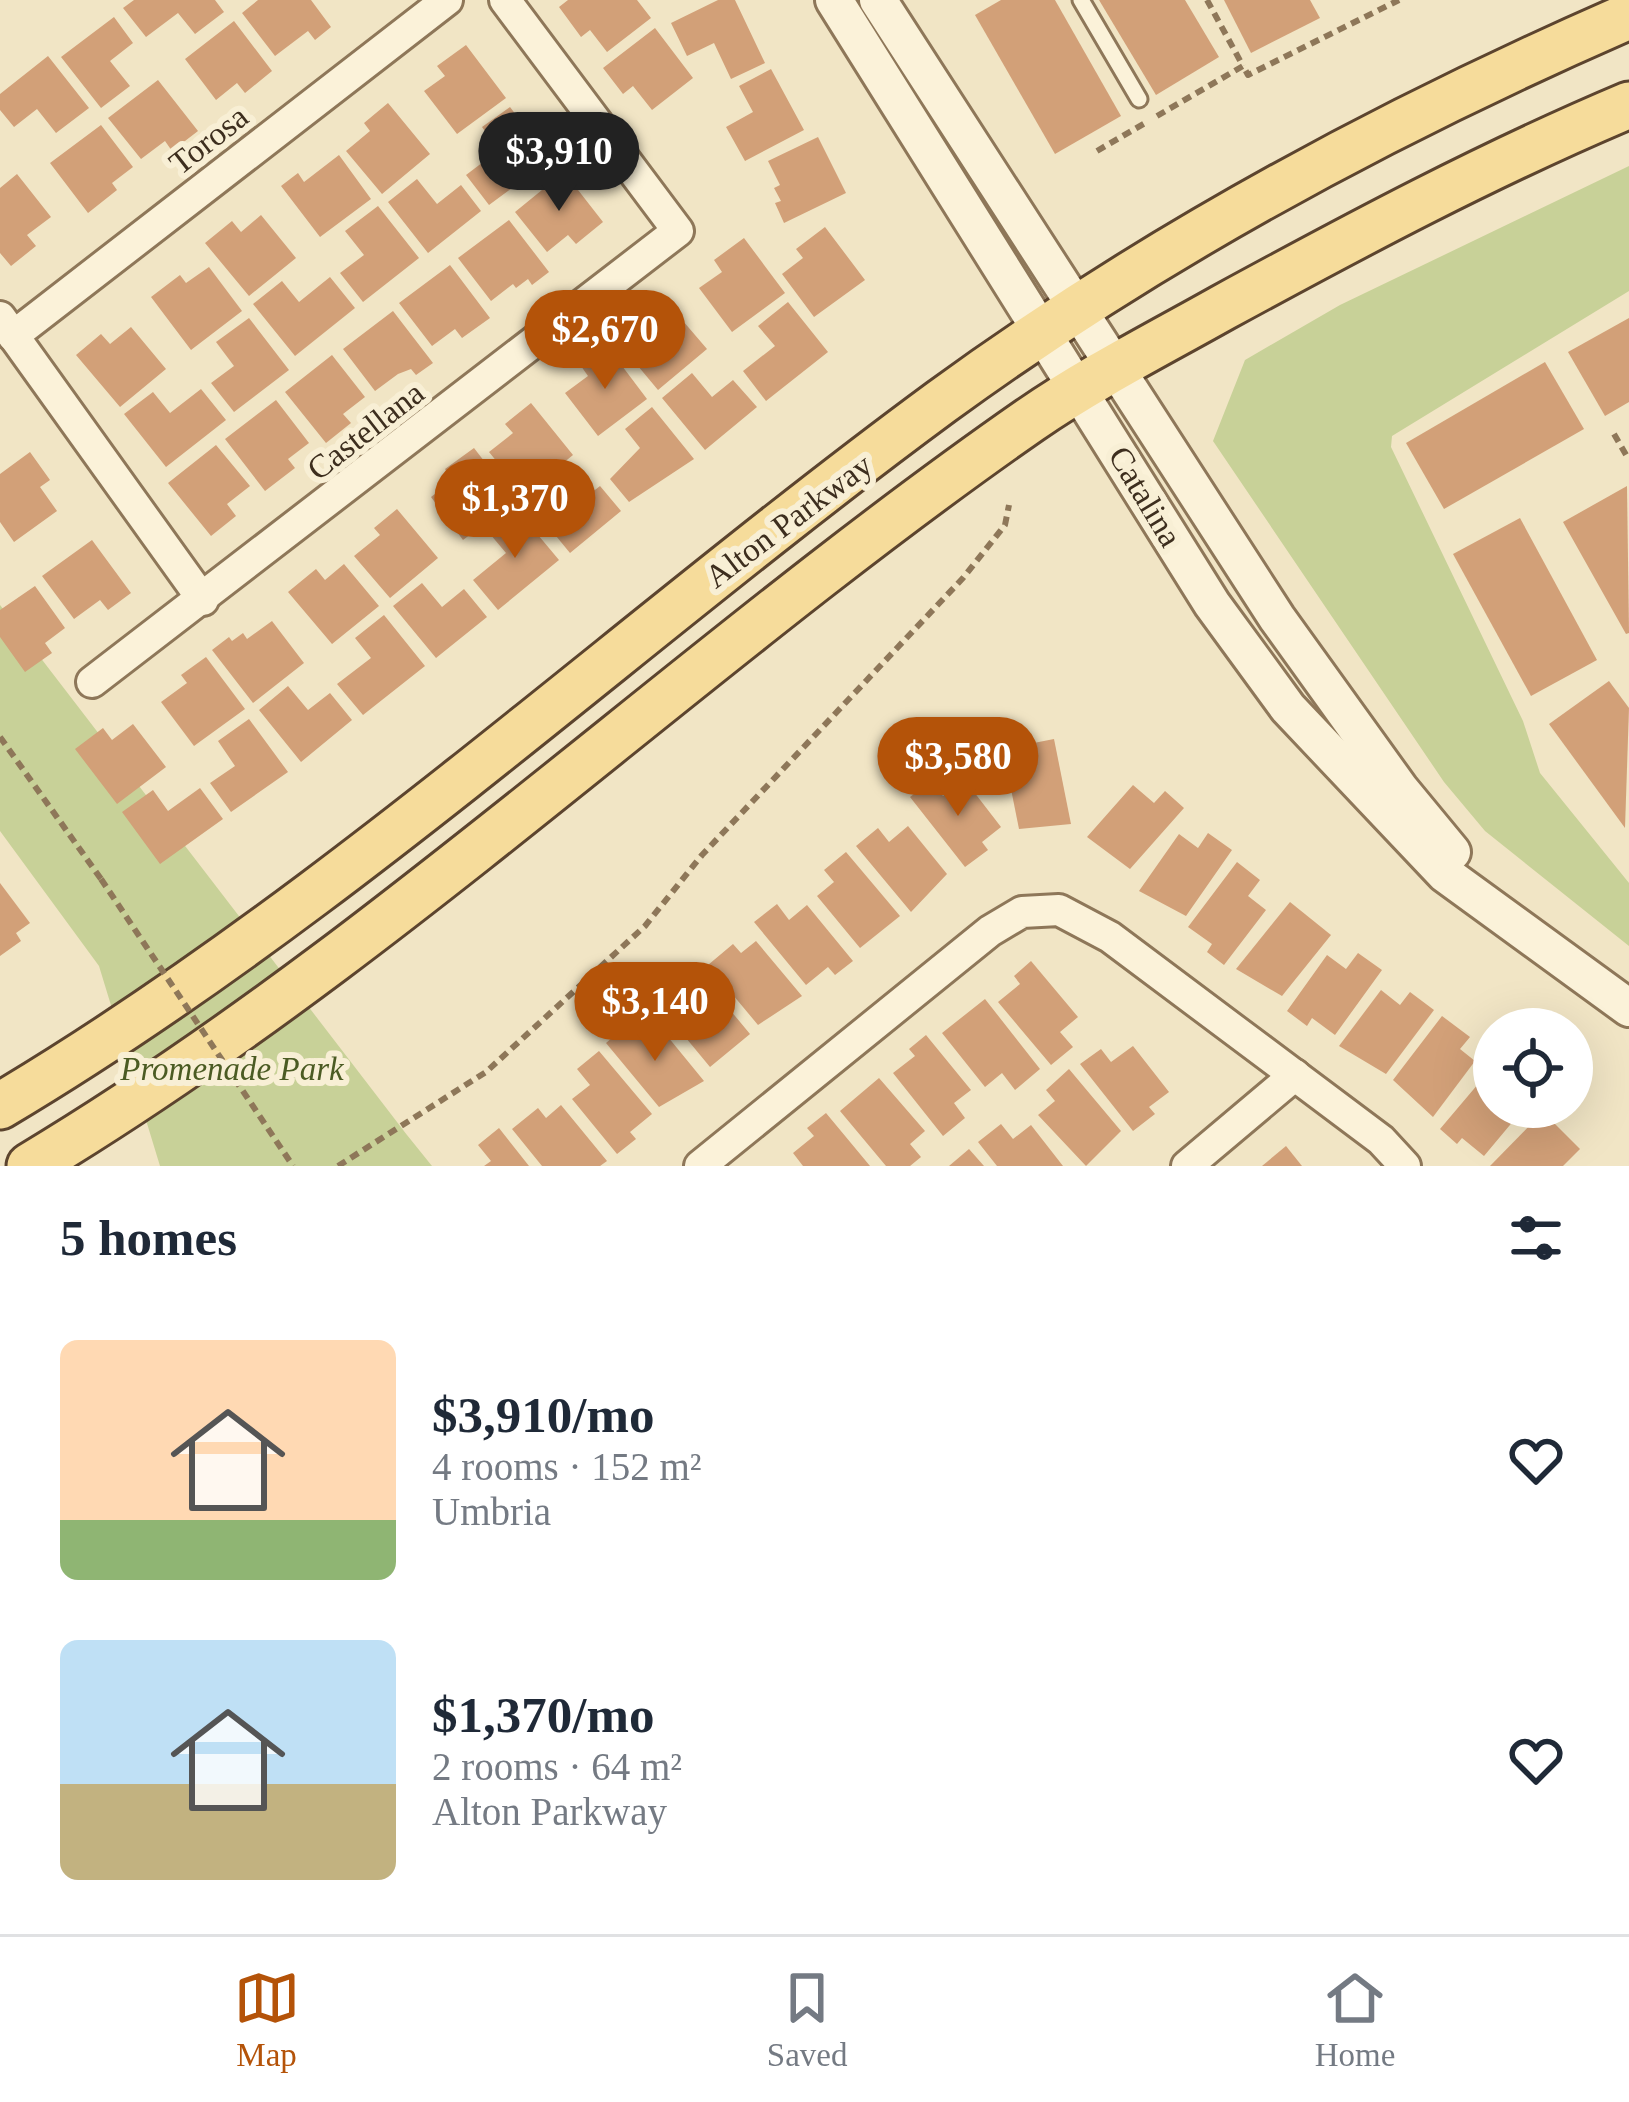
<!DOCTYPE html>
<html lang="en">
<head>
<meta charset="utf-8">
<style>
	:root { --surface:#fff; --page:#f2f2f3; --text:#1f2937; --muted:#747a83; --line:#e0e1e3; --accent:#b45309 }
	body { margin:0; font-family:"Times New Roman",serif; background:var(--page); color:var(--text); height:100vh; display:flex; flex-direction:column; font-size:45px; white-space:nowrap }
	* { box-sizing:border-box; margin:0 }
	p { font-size:39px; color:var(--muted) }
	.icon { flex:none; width:66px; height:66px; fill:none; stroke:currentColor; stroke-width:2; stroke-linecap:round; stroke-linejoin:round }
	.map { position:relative; height:1166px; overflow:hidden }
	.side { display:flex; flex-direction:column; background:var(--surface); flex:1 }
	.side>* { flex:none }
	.controls { position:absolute; left:1473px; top:1008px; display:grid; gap:24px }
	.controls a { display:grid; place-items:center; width:120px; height:120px; border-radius:50%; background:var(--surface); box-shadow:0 12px 48px #0002; font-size:60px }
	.price { position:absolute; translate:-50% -102px; padding:0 27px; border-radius:42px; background:var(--accent); color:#fff; font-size:39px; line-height:78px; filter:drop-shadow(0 3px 6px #0008) }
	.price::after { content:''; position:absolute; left:50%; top:72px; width:36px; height:27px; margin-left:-18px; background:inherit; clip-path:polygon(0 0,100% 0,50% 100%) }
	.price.current { background:#222; color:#fff }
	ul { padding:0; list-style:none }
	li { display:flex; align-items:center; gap:36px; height:300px; padding:0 60px }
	li span { display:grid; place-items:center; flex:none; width:336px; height:240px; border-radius:18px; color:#555 }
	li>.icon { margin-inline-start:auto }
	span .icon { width:144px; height:144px; fill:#fffc; stroke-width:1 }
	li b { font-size:51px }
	h2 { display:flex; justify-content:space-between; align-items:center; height:144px; padding:0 60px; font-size:51px }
	.tab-bar { display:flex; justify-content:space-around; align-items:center; height:168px; border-top:3px solid var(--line); background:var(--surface); font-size:33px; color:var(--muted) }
	.tab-bar a { display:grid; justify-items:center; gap:6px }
	.tab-bar .current { color:var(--accent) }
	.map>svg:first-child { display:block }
</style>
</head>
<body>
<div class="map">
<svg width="1629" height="1166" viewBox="0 0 1629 1166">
	<rect width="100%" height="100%" fill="#f1e5c5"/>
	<g fill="#c8d198">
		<path d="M1629,166V291L1392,436L1391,447L1523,721L1540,773L1629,883V946L1485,831L1444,782L1213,441L1245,360L1340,305Z"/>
		<path d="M0,605L407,1135L432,1166H160L99,966L0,831Z"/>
	</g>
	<g fill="#d2a078">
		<path d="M134,0H215L224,12L195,34L178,13L146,37L123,8Z"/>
		<path d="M258,0H311L331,27L315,40L308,31L275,56L242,13Z"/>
		<path d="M568,0H637L651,18L607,52L590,30L581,37L559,7Z"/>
		<path d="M718,0H735L765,63L731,79L714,43L687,56L671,23Z"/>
		<path d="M1001,0H1055L1121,116L1055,154L975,15Z"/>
		<path d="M1099,0H1185L1219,57L1156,95Z"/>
		<path d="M1224,0H1310L1320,18L1251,53Z"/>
		<path d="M114,17L133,43L110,61L130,86L101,108L61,57Z"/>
		<path d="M234,21L272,71L245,93L237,83L216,100L185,59Z"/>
		<path d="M655,28L693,78L652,110L633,86L623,94L603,68Z"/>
		<path d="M466,45L506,98L457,134L424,91L445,76L437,66Z"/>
		<path d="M48,56L89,108L56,133L37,109L14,127L0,110V94Z"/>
		<path d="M771,69L804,130L745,161L726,127L753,112L739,86Z"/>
		<path d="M158,80L198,131L172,151L165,141L141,159L108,118Z"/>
		<path d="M388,103L430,154L382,194L346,151L370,131L364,123Z"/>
		<path d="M510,107L550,160L489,205L466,175L499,150L482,127Z"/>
		<path d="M101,125L133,167L112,183L117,190L88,213L50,163Z"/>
		<path d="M818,137L846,193L784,223L775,203L781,201L774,188L780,185L768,161Z"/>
		<path d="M339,155L371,199L320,237L281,186L298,173L304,182Z"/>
		<path d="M564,172L603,222L576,244L568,235L547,252L515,212Z"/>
		<path d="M17,174L51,217L27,235L36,246L11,266L0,253V188Z"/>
		<path d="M417,179L437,204L461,185L481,211L428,253L388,202Z"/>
		<path d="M378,206L419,258L363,302L340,273L364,255L345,231Z"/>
		<path d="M261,215L296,258L249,296L205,243L232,221L241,232Z"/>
		<path d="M509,220L549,272L532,285L528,279L516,288L513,284L491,301L458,258Z"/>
		<path d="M825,227L865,280L814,317L782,274L803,258L796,249Z"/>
		<path d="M744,238L785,293L732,332L699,288L722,272L714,260Z"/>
		<path d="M450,265L490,318L462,338L455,329L432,346L399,303Z"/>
		<path d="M209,267L242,311L191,350L151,297L180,275L186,283Z"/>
		<path d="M330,277L355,308L295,356L253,304L282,281L299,302Z"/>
		<path d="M665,300L707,349L658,390L623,348L645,329L639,322Z"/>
		<path d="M788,302L828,352L766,401L743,371L775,346L758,326Z"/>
		<path d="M393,311L433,363L416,375L411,369L398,374L375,391L343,349Z"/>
		<path d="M249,318L289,370L234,412L211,383L234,366L216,342Z"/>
		<path d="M1629,318V402L1605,416L1568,352Z"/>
		<path d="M131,327L166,369L120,407L76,355L101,334L110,344Z"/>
		<path d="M607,346L647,399L598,436L565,393L588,376L581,366Z"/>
		<path d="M332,355L365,397L343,414L351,423L326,443L285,392Z"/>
		<path d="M1545,362L1584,429L1444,509L1406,443Z"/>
		<path d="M692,373L712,397L733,380L757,407L705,450L662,398Z"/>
		<path d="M201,389L226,420L166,467L124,414L153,392L170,413Z"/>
		<path d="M276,400L309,443L288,459L295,468L265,491L225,439Z"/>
		<path d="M531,403L573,455L524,495L489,452L513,433L505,424Z"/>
		<path d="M652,407L694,459L629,502L610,479L640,448L625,429Z"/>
		<path d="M216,445L250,486L227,504L236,516L211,536L168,483Z"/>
		<path d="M474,448L515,501L463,540L431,497L453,480L445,469Z"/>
		<path d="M30,452L50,480L40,487L57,511L14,542L0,522V474Z"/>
		<path d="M558,480L577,504L600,486L621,511L570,553L529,503Z"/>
		<path d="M1627,486L1629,633L1626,634L1563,522Z"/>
		<path d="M397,509L438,558L390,598L354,556L380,535L374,528Z"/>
		<path d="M518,511L559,560L498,610L473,580L506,553L490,534Z"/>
		<path d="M1520,518L1597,660L1531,696L1453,554Z"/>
		<path d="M92,540L131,593L108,610L100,600L74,619L42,576Z"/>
		<path d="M344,564L379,606L332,644L288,592L316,569L325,580Z"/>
		<path d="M422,583L442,607L464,589L487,617L436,658L393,606Z"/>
		<path d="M35,586L65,628L45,643L52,653L25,672L0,637V610Z"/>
		<path d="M384,615L425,666L363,715L337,684L371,658L355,638Z"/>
		<path d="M272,621L304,663L253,703L212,650L229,637L232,641L243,633L247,639Z"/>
		<path d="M206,657L245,709L194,746L161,702L187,683L181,675Z"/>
		<path d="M1609,681L1629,708L1625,828L1549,724Z"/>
		<path d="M288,686L308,710L330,693L352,720L301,762L259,710Z"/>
		<path d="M249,719L288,772L231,812L210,783L235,766L218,741Z"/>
		<path d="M133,724L166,767L117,804L75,749L103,728L112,740Z"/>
		<path d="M1054,739L1071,824L1019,829L1003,749Z"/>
		<path d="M964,779L1001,827L982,842L988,850L965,867L910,797L931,781L943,796Z"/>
		<path d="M1133,785L1154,803L1165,791L1184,808L1130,869L1087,837Z"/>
		<path d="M200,788L223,819L160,864L122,812L153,790L168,811Z"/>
		<path d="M908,826L947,874L911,912L856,846L878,828L889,842Z"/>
		<path d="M1208,833L1232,850L1186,916L1139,891L1179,834L1198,848Z"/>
		<path d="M846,852L900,916L860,948L817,896L834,882L824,870Z"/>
		<path d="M1237,862L1260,880L1248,896L1266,910L1224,965L1207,952L1212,944L1188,927Z"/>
		<path d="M0,883L30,923L16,933L21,941L0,956Z"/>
		<path d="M1290,902L1331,935L1282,996L1236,969Z"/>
		<path d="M777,904L789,920L807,905L853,961L835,975L828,967L806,985L754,922Z"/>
		<path d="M756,941L802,996L758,1025L708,965L733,944L741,953Z"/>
		<path d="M1358,953L1382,970L1335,1035L1312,1018L1307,1026L1287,1011L1327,955L1346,969Z"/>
		<path d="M1031,961L1078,1017L1060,1032L1073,1047L1051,1065L998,1002L1020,984L1014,976Z"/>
		<path d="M696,969L750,1034L710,1067L667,1015L686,999L675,986Z"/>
		<path d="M1381,990L1400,1005L1410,992L1434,1010L1386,1074L1339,1046Z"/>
		<path d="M985,999L1040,1069L1015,1090L1002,1073L985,1087L942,1033Z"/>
		<path d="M1442,1016L1470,1037L1460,1049L1475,1061L1433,1117L1393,1080Z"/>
		<path d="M628,1024L641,1040L659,1026L704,1081L659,1107L606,1043Z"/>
		<path d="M926,1035L971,1090L954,1103L965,1118L943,1136L893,1073L915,1056L909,1049Z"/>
		<path d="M1133,1046L1169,1092L1149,1107L1155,1114L1133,1131L1080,1064L1101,1049L1111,1062Z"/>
		<path d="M599,1051L652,1114L630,1132L636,1139L617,1154L572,1099L590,1085L577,1069Z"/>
		<path d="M1069,1069L1121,1131L1086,1166L1038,1115L1055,1101L1046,1090Z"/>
		<path d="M1484,1077L1494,1086V1107H1525L1484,1156L1462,1138L1457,1144L1440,1129Z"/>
		<path d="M879,1078L925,1131L910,1144L921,1157L910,1166H886L840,1111Z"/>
		<path d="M561,1105L607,1161L600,1166H542L512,1129L538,1108L546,1118Z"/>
		<path d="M1543,1112L1580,1149L1563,1166H1490Z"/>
		<path d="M826,1113L870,1166H803L793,1153L814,1136L807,1128Z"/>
		<path d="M1001,1124L1013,1139L1031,1125L1063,1166H997L978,1142Z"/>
		<path d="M499,1128L529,1166H484L491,1161L478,1145Z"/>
		<path d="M1286,1146L1302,1166H1262Z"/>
		<path d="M969,1149L984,1166H949Z"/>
	</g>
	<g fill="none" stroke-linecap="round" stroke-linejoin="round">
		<defs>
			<path id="service" d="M1081,0L1139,99"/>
			<g id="minor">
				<path d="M0,317L203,600"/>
				<path d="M13,336L447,0"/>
				<path d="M92,682L678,231L505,0"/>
				<path d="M700,1166L990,931L1022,912L1059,910L1110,937L1381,1140L1405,1166"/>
				<path d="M1187,1166L1295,1075"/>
			</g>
			<g id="tertiary">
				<path d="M834,0L1212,604L1288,708L1445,874L1629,1008"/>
				<path d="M878,0L1277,618L1400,789L1452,852"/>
			</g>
			<g id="primary">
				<path d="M0,1106C336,906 626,634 941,402C1152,248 1390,120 1629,16"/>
				<path d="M30,1166C388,951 688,658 1030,420C1091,378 1158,344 1222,308C1356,235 1489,164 1629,105"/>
			</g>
		</defs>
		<use href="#service" stroke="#8e7759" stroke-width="21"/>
		<use href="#minor" stroke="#8e7759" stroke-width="36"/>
		<use href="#tertiary" stroke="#8e7759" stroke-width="42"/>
		<use href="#primary" stroke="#5c442e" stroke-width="51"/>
		<g stroke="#8e7759" stroke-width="6" stroke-dasharray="9 6" stroke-linecap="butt">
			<path d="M1207,0L1243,66"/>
			<path d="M1157,116L1243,66L1248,75L1399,0"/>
			<path d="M1097,151L1145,123"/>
			<path d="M1614,434L1629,460"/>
			<path d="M0,737L101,879"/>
			<path d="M338,1166L486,1072L645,926L702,855L963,578L1005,525L1009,505"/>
		</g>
		<use href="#service" stroke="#fbf2d9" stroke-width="15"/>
		<use href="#minor" stroke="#fbf2d9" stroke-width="30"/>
		<use href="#tertiary" stroke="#fbf2d9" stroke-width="36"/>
		<use href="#primary" stroke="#f6dc9b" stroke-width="45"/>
		<path stroke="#8e7759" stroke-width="6" stroke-dasharray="9 6" stroke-linecap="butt" d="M101,879L293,1166"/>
	</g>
	<g text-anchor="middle" stroke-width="12" stroke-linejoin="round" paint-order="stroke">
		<g font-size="33" fill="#3d2e1e" stroke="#f8efd5">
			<text transform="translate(208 139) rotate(-38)" y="12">Torosa</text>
			<text transform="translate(365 430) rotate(-38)" y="12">Castellana</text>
			<text transform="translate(1146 496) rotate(59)" y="12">Catalina</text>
			<text transform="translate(788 520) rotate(-37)" y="12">Alton Parkway</text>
		</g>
		<g font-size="33" font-style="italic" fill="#4b5b23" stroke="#f8efd5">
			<text x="232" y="1080">Promenade Park</text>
		</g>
	</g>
</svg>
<div class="controls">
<a><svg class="icon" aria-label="locate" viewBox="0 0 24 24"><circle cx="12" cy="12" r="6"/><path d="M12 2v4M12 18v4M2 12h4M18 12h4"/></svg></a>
</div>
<b class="price current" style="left:559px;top:214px">$3,910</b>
<b class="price" style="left:605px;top:392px">$2,670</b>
<b class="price" style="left:515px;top:561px">$1,370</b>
<b class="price" style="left:958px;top:819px">$3,580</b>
<b class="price" style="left:655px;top:1064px">$3,140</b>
</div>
<section class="side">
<h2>5 homes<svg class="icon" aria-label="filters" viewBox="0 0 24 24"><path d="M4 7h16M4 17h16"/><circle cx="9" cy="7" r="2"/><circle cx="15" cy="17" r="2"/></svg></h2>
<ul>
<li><span style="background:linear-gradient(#ffd9b3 75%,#8fb573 0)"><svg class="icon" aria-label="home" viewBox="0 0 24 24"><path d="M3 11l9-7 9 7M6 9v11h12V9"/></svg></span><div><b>$3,910/mo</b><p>4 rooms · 152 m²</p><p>Umbria</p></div><svg class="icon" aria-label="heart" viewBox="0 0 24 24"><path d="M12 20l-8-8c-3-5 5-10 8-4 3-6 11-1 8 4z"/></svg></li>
<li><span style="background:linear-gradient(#bfe0f5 60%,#c2b280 0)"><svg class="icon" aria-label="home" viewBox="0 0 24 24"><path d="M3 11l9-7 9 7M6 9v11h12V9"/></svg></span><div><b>$1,370/mo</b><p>2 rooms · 64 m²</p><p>Alton Parkway</p></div><svg class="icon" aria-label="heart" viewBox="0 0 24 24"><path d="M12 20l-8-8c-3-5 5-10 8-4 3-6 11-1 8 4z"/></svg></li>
</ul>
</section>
<nav class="tab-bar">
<a class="current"><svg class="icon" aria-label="map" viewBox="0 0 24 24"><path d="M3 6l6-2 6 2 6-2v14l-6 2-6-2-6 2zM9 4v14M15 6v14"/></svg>Map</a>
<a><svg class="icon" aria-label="saved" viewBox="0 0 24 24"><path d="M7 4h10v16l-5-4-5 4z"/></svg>Saved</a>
<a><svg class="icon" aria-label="home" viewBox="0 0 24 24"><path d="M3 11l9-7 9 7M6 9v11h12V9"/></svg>Home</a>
</nav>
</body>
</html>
